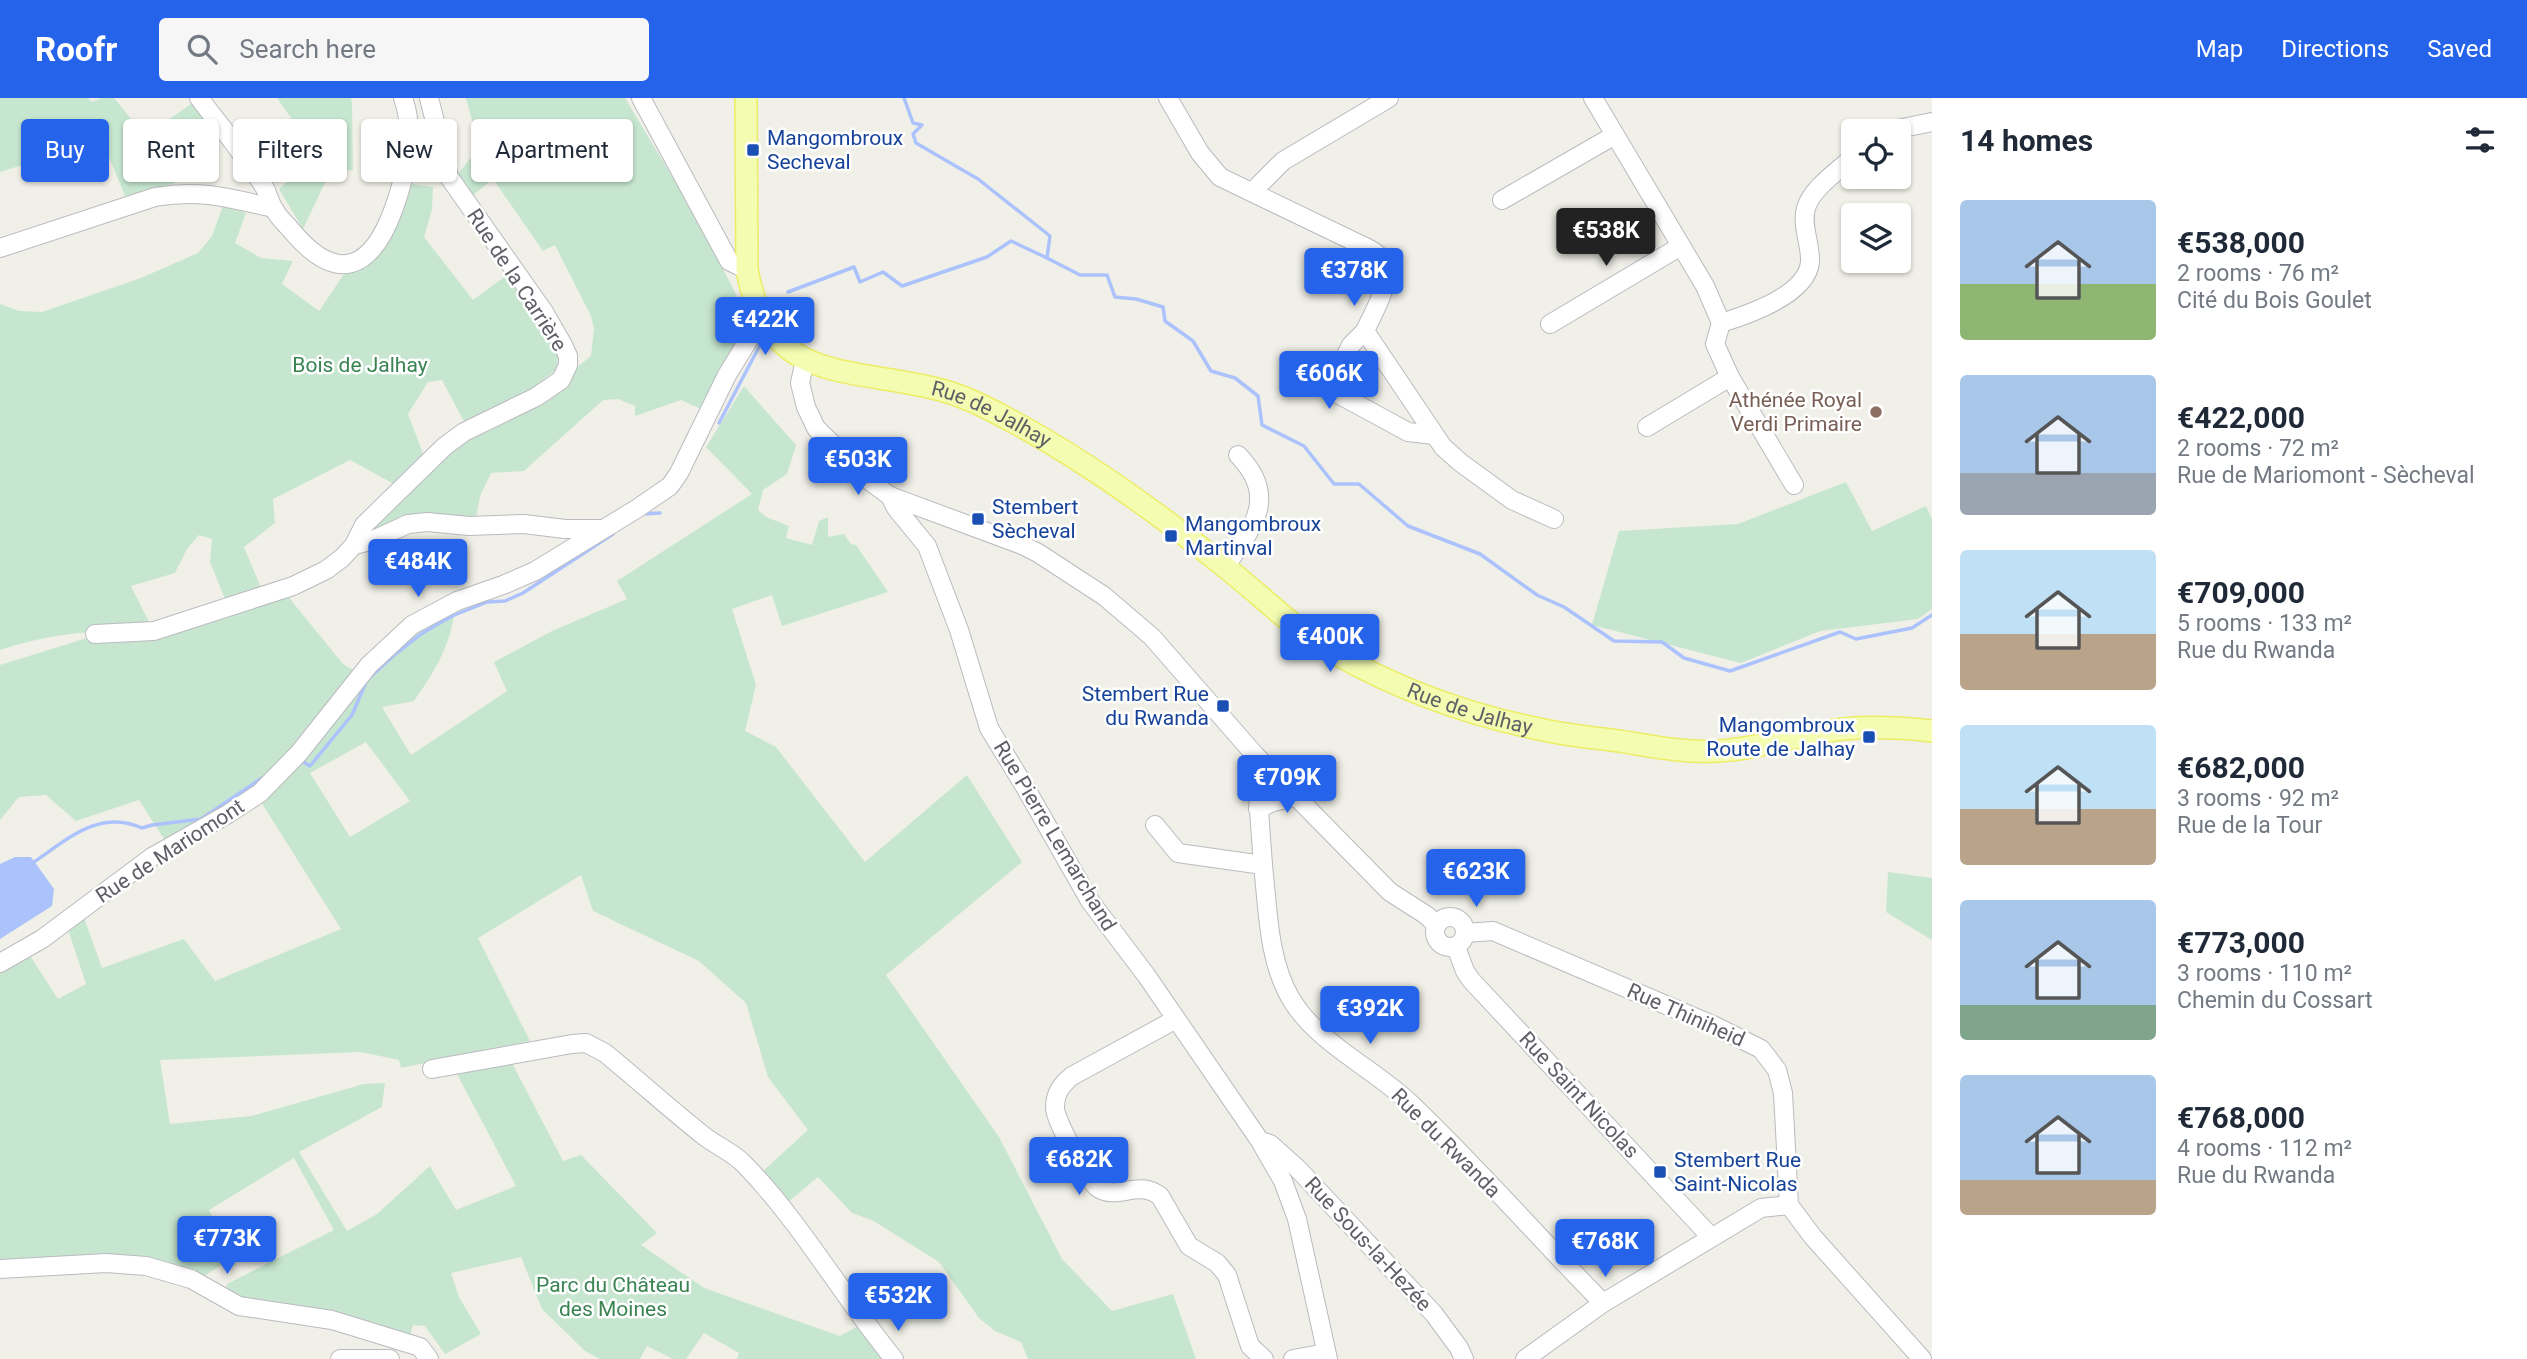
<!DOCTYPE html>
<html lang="en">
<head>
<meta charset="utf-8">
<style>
	:root { --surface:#fff; --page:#f6f6f7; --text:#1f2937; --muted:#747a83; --accent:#2563eb }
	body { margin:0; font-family:Roboto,sans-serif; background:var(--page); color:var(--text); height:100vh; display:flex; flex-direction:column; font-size:26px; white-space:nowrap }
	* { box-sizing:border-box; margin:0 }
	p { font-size:23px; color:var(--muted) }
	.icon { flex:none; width:38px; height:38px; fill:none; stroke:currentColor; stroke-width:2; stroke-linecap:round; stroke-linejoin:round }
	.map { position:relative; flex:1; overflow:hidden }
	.side { display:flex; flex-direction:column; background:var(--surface); width:595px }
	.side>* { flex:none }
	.guide { position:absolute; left:21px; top:21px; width:665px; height:63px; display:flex; gap:14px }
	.tools { position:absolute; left:1841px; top:21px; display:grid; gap:14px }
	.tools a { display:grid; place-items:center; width:70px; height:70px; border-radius:7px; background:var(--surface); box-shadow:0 2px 5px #0004; font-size:35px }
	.price { position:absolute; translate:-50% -60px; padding:0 16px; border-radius:7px; background:var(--accent); color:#fff; font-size:23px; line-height:46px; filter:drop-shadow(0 2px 4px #0008) }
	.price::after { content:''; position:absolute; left:50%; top:42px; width:21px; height:16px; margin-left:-10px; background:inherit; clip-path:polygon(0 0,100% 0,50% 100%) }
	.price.active { background:#222; color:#fff }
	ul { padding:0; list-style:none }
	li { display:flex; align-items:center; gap:21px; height:175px; padding:0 28px }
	li span { display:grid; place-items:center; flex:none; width:196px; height:140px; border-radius:7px; color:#555 }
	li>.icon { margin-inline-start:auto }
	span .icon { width:84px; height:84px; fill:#fffc; stroke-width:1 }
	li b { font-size:30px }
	h2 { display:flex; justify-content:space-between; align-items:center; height:84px; padding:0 28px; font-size:30px }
	.pill { padding:0 24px; border-radius:7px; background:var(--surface); box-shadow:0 2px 5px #0004; font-size:24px; line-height:63px }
	.pill.active { background:var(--accent); color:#fff }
	header { display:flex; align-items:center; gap:42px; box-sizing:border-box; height:98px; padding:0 35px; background:var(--accent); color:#fff }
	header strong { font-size:33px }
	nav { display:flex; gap:38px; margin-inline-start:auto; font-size:24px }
	.search { width:490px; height:63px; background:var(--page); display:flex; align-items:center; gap:18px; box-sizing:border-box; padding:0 24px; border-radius:7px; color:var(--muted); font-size:26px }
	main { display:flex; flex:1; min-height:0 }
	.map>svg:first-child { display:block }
</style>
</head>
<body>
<header>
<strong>Roofr</strong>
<div class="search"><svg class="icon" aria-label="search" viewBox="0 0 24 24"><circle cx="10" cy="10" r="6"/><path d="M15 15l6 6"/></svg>Search here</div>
<nav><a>Map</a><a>Directions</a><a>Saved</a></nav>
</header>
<main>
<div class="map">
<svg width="1932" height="1261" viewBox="0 0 1932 1261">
	<rect width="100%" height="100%" fill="#f0f0e8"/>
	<g fill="#c6e6cf" fill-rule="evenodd">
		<path d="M0,0H88L92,4L101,0H114L145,38L194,4L214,32L171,63L175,85L125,98L102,42L0,74Z"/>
		<path d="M277,0H351L352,4L353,72L330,74L303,131L279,91L317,57Z"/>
		<path d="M466,0H625L692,112L748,219L701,311L681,302L635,318V308L618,301L603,302L524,373L491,375L480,398L476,421L400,418L351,464L286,496L343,566L355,573L415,527L455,511C450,549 436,571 414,603L382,609L411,657L507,593L494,564L552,533L627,501L617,483L752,396L706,349L744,288L796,347L787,376L763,392L758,412L766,419L789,428L786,440L812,447L819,423L828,419V439L844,436L851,446L856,447L888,494L782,528L772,497L732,511L756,587L745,633L776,649L865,764L967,677L1022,764L886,877L999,1039L1062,1161L1112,1213L1173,1196L1196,1261H1028L1021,1244L995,1233L979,1220L939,1164L872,1122L852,1115L818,1079L787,1105L761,1075L808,1032L768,979L746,905L699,863L593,813L581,777L478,840L530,943L401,970L399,962L361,954L160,962L170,1026L251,1018L364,986L385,985L382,1009L299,1054L347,1133L377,1116L430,1068L456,1112L516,1088L457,976L511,963L563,1063L581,1057L657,1135L641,1147L704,1190L840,1238L864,1225L890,1261H737L739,1255L704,1235L686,1261H673L647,1248L640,1261H600L585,1253L542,1211L521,1159L451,1175L459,1199L481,1236L445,1256L425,1228L413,1227L409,1242L237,1199L226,1194L227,1186L334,1132L294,1060L209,1112L233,1159L200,1181L0,1163V871L27,853L58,901L86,886L67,828L83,817L102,870L184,841L215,883L341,831L251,688L210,723L166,744L139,702L76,723L46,697L19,699L0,722V567L87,540H141L134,531C84,534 47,536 0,552V206L19,213L42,214L141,180L198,155L212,138L223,108L246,115L235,145L261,160L293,163L282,186L319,213L344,176C351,174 359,173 365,170C388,156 402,111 409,86L433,89L432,111L424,139L473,202L507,177L553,244L558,256L557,271L526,295L465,325L442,282L428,284L408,316L424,358L394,386L350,362L273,401L275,425L244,449L261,490L225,501L210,464L212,441L199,437L187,451L175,475L131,488L151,528L314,475L396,405L452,352L472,340L551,300L567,288L575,271L591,258L594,231L591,218L555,147L543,153L493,81L472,98L463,88L458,76L479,49ZM366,644L410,703L350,739L310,675Z"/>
		<path d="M1846,384L1872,433L1926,408L1932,421V511L1918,521L1820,533L1741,565L1592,527L1619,433L1738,426Z"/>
		<path d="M1888,774L1932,780V842L1886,814Z"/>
	</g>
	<path fill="#acc2fc" d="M15,759H31L54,791L52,808L0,841V766Z"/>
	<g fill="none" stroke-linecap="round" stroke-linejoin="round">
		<g stroke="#acc2fc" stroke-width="3.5">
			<path d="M904,0L913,25L922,27L913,36L916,45L978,81L1050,138L1047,160L1080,177H1107L1115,199L1136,201L1163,209L1165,223L1193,243L1211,273L1235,280L1258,298L1262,327L1304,348L1334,386H1359L1408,428L1480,456L1537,497L1564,509L1614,543L1662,544L1684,560L1730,573L1840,534L1856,541L1912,530L1932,517"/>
			<path d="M788,194L854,169L860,184L883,174L902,188L987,159L1011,143L1047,160"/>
			<path d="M719,325L760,247"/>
			<path d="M642,416L660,415"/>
			<path d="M302,663L310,668L352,617L367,582L392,559L421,536L452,518L487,504L505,503L523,495L613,436"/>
			<path d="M31,766C66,743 98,710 142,730L152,727L201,721L262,680"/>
		</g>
		<defs>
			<g id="minor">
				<path d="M199,0C221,28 244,57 263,87C268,94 269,104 274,111C278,119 285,125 291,132C336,186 371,174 394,110C406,76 416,35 403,0"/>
				<path d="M641,0L729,163L747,172"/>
				<path d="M1168,0L1200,55L1220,79L1355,144C1365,149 1377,153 1383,163C1394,183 1373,214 1365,233L1443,349L1461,365L1512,402L1554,421"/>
				<path d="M1593,0L1705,188L1721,225C1747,217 1807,197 1810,164C1811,146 1801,128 1806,110C1812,90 1838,73 1853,59"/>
				<path d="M1888,33L1932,24"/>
				<path d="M1252,94L1283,63L1389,0"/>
				<path d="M1502,102L1615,37"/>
				<path d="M0,150L155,99C200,91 229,100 273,110"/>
				<path d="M1721,225L1715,246L1730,279L1794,387"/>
				<path d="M1550,226L1681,148"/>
				<path d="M1365,233L1351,247L1330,288L1338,296L1408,334L1434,337"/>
				<path d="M805,261L800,285L806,309L816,330L871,384L890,398L896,410L927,448L959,532L989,630L1025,689L1090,803L1146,877L1260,1043L1283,1083L1297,1121L1328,1261"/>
				<path d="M1647,329L1730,279"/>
				<path d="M890,398L1022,447L1038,455L1104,498L1152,539L1255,657L1390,794L1426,817L1437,827"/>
				<path d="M354,447L371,443L408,426L427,424L469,428L524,426L565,431H603"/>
				<path d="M1225,469C1253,429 1279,399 1238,357"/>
				<path d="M95,536L154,533L293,488L326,472L342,460L354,447L364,427L445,348L464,334L536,299L561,282L568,267V258L563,247L544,214L449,79L429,0"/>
				<path d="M1255,657L1263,767"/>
				<path d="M1258,711L1273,704L1296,699"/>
				<path d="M1155,727L1178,755L1263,767C1268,812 1268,862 1291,901C1317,945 1375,971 1411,1006C1477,1069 1538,1139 1603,1205"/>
				<circle cx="1450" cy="834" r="15"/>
				<path d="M1466,835L1493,833L1715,928L1761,951L1777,972L1783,995L1789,1107L1813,1139L1922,1261"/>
				<path d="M1456,849L1465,873L1471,882L1711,1139"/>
				<path d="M0,865L42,841L152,759L228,716L260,695L299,655L369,567L412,527L457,503L503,487L535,473L638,410L670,388L679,375L727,277L762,220"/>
				<path d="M1176,921L1072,978C1061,987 1055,995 1055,1010C1055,1022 1088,1083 1098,1090C1118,1103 1137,1081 1160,1098L1189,1148L1217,1165L1227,1177L1250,1248L1264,1261"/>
				<path d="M432,971L572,946L586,945L605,955C638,982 670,1011 704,1038C717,1048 732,1054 743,1065C801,1124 842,1198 894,1261"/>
				<path d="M1264,1044L1270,1046L1297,1070L1434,1216L1459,1250L1464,1261"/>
				<path d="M0,1171L106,1165L146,1168L191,1181L239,1208L332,1222L420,1249L429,1261"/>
				<path d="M340,1261H390"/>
				<path d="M1293,1261L1326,1255"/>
				<path d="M1525,1261L1603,1205L1761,1110L1789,1107"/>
			</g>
			<g id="major">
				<path id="s1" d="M746,0L747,172C768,285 846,269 933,290C960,296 984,308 1008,321C1085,362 1157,414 1225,469C1262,498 1295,532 1336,556C1400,592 1472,618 1544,632C1571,638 1598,640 1625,644C1656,649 1686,655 1718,653C1761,651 1802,635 1844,631C1873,628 1903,630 1932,633"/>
			</g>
		</defs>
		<use href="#minor" stroke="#babac0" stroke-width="20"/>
		<use href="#major" stroke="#eced64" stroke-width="24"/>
		<use href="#minor" stroke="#fff" stroke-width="18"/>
		<use href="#major" stroke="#f3fcb1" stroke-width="21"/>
	</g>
	<g fill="#1a4fb4" stroke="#fff" stroke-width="2.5">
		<rect x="746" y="45" width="14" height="14" rx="3.5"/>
		<rect x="971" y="414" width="14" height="14" rx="3.5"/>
		<rect x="1164" y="431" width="14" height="14" rx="3.5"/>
		<rect x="1216" y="601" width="14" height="14" rx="3.5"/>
		<rect x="1862" y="632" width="14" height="14" rx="3.5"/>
		<rect x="1653" y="1067" width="14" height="14" rx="3.5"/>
	</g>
	<circle fill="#8d6e63" stroke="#fff" stroke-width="2.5" cx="1876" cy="314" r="7"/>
	<g text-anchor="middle" stroke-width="5" stroke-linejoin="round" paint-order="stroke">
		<g font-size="21" fill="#164399" stroke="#fff" text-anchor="start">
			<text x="767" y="47">Mangombroux<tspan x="767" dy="24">Secheval</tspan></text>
			<text x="992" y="416">Stembert<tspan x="992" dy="24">Sècheval</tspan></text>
			<text x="1185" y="433">Mangombroux<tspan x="1185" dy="24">Martinval</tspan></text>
			<text x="1209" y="603" text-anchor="end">Stembert Rue<tspan x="1209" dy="24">du Rwanda</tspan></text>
			<text x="1855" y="634" text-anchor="end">Mangombroux<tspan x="1855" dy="24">Route de Jalhay</tspan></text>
			<text x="1674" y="1069">Stembert Rue<tspan x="1674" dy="24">Saint-Nicolas</tspan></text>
		</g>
		<g font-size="21" fill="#5f6067" stroke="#fff">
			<text transform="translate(517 182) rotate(57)" y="7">Rue de la Carrière</text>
			<text dy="7" stroke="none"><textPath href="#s1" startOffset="478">Rue de Jalhay</textPath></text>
			<text dy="7" stroke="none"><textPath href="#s1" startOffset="1045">Rue de Jalhay</textPath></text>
			<text transform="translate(1055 738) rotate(59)" y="7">Rue Pierre Lemarchand</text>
			<text transform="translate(170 753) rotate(-33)" y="7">Rue de Mariomont</text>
			<text transform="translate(1686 917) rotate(24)" y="7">Rue Thiniheid</text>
			<text transform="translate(1579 997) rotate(47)" y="7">Rue Saint Nicolas</text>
			<text transform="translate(1446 1045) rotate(45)" y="7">Rue du Rwanda</text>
			<text transform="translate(1368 1146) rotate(47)" y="7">Rue Sous-la-Hezée</text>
		</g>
		<g font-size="21" fill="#398452" stroke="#fff">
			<text x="360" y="274">Bois de Jalhay</text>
			<text x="613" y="1194">Parc du Château<tspan x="613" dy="24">des Moines</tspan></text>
		</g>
		<g font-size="21" fill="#785e54" stroke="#fff" text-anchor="end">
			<text x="1862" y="309">Athénée Royal<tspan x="1862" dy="24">Verdi Primaire</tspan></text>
		</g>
	</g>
</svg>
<div class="tools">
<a><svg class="icon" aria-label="locate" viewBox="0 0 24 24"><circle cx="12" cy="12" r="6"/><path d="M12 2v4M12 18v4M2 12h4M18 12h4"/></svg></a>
<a><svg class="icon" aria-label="layers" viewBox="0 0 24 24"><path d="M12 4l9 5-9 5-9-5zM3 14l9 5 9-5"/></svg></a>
</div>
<b class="price active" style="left:1606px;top:170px">€538K</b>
<b class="price" style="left:1354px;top:210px">€378K</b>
<b class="price" style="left:765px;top:259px">€422K</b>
<b class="price" style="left:1329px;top:313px">€606K</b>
<b class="price" style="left:858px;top:399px">€503K</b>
<b class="price" style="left:418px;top:501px">€484K</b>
<b class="price" style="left:1330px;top:576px">€400K</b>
<b class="price" style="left:1287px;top:717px">€709K</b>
<b class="price" style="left:1476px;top:811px">€623K</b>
<b class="price" style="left:1370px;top:948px">€392K</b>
<b class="price" style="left:1079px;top:1099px">€682K</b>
<b class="price" style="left:227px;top:1178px">€773K</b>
<b class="price" style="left:1605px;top:1181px">€768K</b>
<b class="price" style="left:898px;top:1235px">€532K</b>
<div class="guide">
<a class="pill active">Buy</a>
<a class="pill">Rent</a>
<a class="pill">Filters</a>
<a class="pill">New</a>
<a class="pill">Apartment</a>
</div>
</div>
<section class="side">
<h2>14 homes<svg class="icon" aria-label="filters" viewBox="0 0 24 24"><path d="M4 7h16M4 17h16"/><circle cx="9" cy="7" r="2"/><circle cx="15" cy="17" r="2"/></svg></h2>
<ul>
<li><span style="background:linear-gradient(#a9c7e8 60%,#8fb573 0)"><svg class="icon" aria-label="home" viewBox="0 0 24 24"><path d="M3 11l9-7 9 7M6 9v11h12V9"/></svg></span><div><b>€538,000</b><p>2 rooms · 76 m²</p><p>Cité du Bois Goulet</p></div></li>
<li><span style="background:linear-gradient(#a9c7e8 70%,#9aa5b1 0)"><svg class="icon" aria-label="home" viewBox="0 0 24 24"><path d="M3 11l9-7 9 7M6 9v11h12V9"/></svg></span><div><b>€422,000</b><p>2 rooms · 72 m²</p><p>Rue de Mariomont - Sècheval</p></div></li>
<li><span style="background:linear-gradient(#bfe0f5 60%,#b9a48a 0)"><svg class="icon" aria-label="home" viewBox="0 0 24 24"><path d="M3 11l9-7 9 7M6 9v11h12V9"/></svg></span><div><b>€709,000</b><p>5 rooms · 133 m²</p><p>Rue du Rwanda</p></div></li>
<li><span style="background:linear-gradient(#bfe0f5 60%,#b9a48a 0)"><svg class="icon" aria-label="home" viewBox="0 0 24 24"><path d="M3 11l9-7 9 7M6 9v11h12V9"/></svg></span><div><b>€682,000</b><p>3 rooms · 92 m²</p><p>Rue de la Tour</p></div></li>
<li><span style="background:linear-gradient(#a9c7e8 75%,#7fa58c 0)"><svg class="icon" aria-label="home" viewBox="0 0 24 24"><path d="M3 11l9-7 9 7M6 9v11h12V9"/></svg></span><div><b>€773,000</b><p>3 rooms · 110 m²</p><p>Chemin du Cossart</p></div></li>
<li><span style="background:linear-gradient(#a9c7e8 75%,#b9a48a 0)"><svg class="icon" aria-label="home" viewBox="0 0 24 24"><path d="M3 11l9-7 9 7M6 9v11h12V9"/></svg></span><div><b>€768,000</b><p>4 rooms · 112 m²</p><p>Rue du Rwanda</p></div></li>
</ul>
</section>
</main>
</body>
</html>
